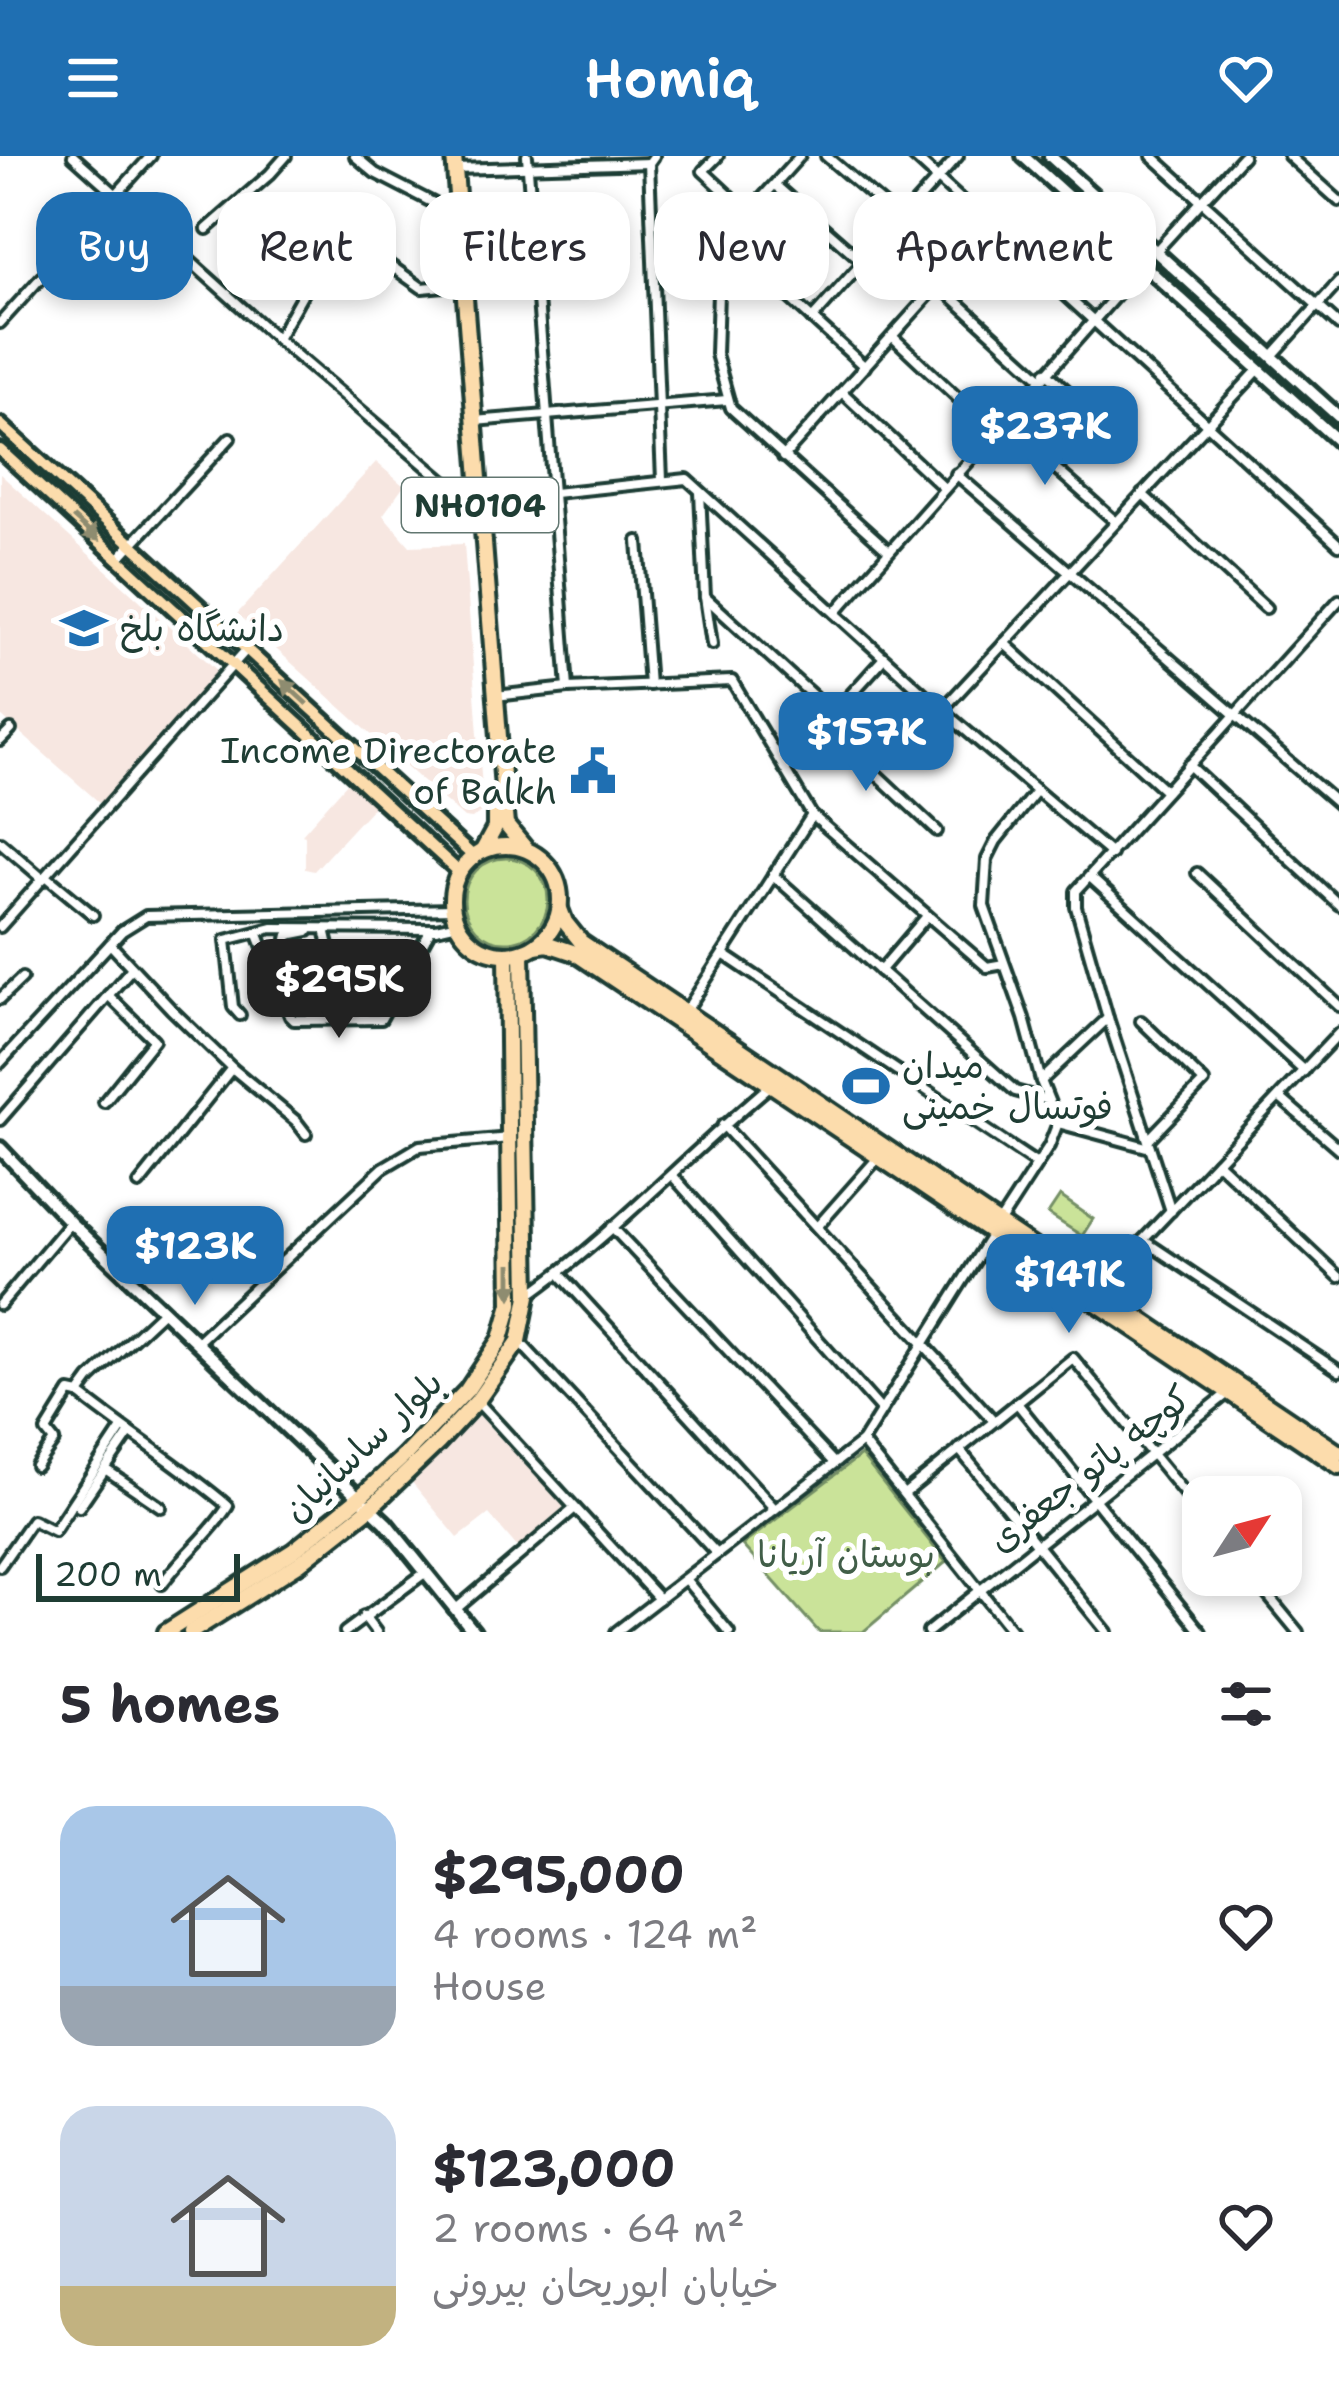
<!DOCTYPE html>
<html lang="en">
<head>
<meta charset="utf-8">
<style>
	:root { --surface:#fff; --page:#f2f2f3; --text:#2b2b33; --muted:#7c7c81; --accent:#1f6fb2 }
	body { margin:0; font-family:"Shantell Sans","Playpen Sans Arabic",sans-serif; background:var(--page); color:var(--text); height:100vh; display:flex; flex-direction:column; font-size:45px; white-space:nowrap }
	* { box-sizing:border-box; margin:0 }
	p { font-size:39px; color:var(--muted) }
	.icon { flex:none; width:66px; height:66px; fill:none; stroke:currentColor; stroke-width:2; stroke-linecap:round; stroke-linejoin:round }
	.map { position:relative; height:1476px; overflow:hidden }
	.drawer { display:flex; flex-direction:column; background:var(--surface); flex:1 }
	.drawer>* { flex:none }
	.guide { position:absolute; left:36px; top:36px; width:1269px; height:108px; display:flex; gap:24px }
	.needle { width:78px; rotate:54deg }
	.tools { position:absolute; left:1182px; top:1320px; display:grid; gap:24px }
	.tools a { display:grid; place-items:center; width:120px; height:120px; border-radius:24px; background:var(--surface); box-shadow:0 6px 18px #0003; font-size:60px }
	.scale { position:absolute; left:36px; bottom:30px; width:204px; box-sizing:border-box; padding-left:12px; border:6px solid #1f3d34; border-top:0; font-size:33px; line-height:42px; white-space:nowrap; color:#1f3d34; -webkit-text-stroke:9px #fff; paint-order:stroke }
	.price { position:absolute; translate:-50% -102px; padding:0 27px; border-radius:24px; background:var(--accent); color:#fff; font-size:39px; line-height:78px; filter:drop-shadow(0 3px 6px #0008) }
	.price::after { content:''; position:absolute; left:50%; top:72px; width:36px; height:27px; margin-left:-18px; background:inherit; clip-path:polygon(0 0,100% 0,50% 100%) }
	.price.selected { background:#222; color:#fff }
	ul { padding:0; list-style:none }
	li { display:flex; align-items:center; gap:36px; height:300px; padding:0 60px }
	li span { display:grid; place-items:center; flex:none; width:336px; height:240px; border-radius:36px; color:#555 }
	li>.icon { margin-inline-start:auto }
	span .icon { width:144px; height:144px; fill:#fffc; stroke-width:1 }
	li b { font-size:51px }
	h2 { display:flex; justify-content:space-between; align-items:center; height:144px; padding:0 60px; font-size:51px }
	.tag { padding:0 42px; border-radius:36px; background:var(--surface); box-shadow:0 6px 18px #0003; font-size:42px; line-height:108px }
	.tag.selected { background:var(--accent); color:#fff }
	header { display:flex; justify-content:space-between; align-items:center; height:156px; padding:0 60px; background:var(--accent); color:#fff; font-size:54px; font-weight:600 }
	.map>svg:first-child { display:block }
</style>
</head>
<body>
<header><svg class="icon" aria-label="menu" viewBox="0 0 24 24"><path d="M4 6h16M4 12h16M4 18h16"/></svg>Homiq<svg class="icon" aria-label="heart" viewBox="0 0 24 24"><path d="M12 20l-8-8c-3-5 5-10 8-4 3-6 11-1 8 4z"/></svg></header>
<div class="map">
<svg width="1339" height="1476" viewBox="0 0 1339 1476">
	<rect width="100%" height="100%" fill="#fff"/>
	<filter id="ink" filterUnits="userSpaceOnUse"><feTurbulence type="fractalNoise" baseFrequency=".00833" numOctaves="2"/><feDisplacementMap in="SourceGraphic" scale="24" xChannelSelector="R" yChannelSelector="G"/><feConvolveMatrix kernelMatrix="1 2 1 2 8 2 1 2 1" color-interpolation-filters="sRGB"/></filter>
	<g filter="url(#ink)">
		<g fill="#f7e7e1">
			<path d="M376,306L404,330L383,359L410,390L464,388L483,646L482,655L472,663L464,662L237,458Z"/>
			<path d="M0,318L220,517L100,647L0,559Z"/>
			<path d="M348,626L374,650L314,715L305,713V679L302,678Z"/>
			<path d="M478,1258L567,1354L518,1392L489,1358L458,1382L410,1324Z"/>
		</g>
		<g fill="#cae399" stroke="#749066" stroke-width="3">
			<circle cx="506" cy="744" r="42"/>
			<path d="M1060,1040L1093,1063L1082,1080L1048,1058Z"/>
			<path d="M861,1299L946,1406L863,1476H819L742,1389Z"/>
		</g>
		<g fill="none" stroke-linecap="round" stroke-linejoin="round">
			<defs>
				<g id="street">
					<path d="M73,0L277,183L472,349"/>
					<path d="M355,0L375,17L449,55"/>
					<path d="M527,0L568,532"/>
					<path d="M654,0L649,7L662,324"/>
					<path d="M718,0L703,15L748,57"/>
					<path d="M800,0L725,83L719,106L716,198L731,252L889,395"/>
					<path d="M826,0L900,63"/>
					<path d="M913,0L1339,389"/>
					<path d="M1152,0L1339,169"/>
					<path d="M1289,0L1339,45"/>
					<path d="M455,13L649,7"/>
					<path d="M775,29L862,105"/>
					<path d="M207,73L270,18L286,0"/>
					<path d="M885,80L1041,222"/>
					<path d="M352,82L422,132L455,129"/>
					<path d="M725,83L865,211"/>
					<path d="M1156,95L1243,0"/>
					<path d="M812,163L958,0"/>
					<path d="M0,167L151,0"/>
					<path d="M893,181L994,276"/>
					<path d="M277,183L325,98"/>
					<path d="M1272,200L1339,126"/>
					<path d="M1046,216L1119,281"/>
					<path d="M842,236L944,332"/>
					<path d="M474,265L727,244"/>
					<path d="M1003,266L1116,366"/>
					<path d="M783,301L938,129"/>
					<path d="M956,318L1339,649"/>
					<path d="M700,336L705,441L712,488"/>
					<path d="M1142,338L1266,452"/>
					<path d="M481,342L554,337L687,323L942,554L1111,698"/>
					<path d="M638,385L649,529"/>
					<path d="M119,402L230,282"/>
					<path d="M705,441L834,559"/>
					<path d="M835,457L1143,109"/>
					<path d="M1004,487L1166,635"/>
					<path d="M495,540L568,532L732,525L812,659L987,811L1004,808"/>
					<path d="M942,554L1259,213"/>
					<path d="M825,570L937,675"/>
					<path d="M0,585L11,574"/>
					<path d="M1189,609L1339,749"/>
					<path d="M784,612L884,502"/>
					<path d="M0,686L43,723"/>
					<path d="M1197,717L1339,850"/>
					<path d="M773,719L1015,935L1048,944"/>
					<path d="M46,720L93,759"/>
					<path d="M1090,721L1304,915"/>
					<path d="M0,771L246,494"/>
					<path d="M325,773L329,790L365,863"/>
					<path d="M308,775L288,779L287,783L323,863"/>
					<path d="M257,776L290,860L294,864L381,863L431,773"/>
					<path d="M110,788L171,853L232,912L139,1028"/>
					<path d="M723,798L1037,1008"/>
					<path d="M880,815L927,760"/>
					<path d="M0,843L22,822"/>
					<path d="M686,855L812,659"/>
					<path d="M240,859L233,851L226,784L272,772L436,773L458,768"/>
					<path d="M1141,865L1204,926L1149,983"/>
					<path d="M0,907L122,775L146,760L453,753"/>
					<path d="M232,912L296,965L306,978"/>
					<path d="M1041,925L1108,862"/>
					<path d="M1279,941L1339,993"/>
					<path d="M104,946L154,884L108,839"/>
					<path d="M0,964L132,812"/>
					<path d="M1058,967L1150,992"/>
					<path d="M723,969L994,1265"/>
					<path d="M1217,1006L1339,1121"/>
					<path d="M672,1019L881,1254"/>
					<path d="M1171,1055L1108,862L1076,751V735L1339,444"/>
					<path d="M999,1067L1049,990L1058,967L1041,925L1024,862L984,750L987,703L996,685L1036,635"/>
					<path d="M612,1071L834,1307"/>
					<path d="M817,1071L878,1002"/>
					<path d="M1143,1084L1339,1215"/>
					<path d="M559,1117L775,1353"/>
					<path d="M1104,1136L1143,1084L1339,877"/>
					<path d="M529,1139C616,1077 689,997 771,929"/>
					<path d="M0,1149L70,1066"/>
					<path d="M519,1185L717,1398"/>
					<path d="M197,1186L383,1012L420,990L510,982"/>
					<path d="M79,1238C128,1277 181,1310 228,1350C210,1379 182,1400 162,1428"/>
					<path d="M477,1245L659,1443"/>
					<path d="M1017,1247L1201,1476"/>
					<path d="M862,1286L1013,1476"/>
					<path d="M959,1293L1107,1476"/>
					<path d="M36,1310L54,1285L46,1275L70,1236L79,1238L90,1223L163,1155"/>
					<path d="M105,1313L161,1351"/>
					<path d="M904,1338L1073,1202L1203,1360"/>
					<path d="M79,1351L129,1278"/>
					<path d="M0,1410L32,1364L54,1375L122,1272"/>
					<path d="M1251,1419L1298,1476"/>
					<path d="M685,1423L729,1476"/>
					<path d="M456,1453L575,1352"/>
					<path d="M364,1460L376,1476"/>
					<path d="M345,1476L426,1416"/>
					<path d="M616,1476L862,1286L992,1078"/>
					<path d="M928,1476L1228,1237"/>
				</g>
				<g id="secondary">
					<path d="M1023,0L1339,286"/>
					<path d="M1050,0L1339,261"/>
					<path d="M0,992L70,1066L386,1367L474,1476"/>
				</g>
				<g id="primary">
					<path d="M0,268L473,700"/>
					<path d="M0,294L459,716"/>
				</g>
				<g id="highway">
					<path d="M454,0L505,658L506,669L525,692"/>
					<circle cx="506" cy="744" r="54"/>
					<path d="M483,694L495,672V645"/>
					<path d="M560,753L565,766L581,786L1339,1297"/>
					<path d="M535,790L548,788L575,797L1339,1310"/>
					<path d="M166,1476L293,1395L360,1341L404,1300L467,1234L501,1183L511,1148L507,798"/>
					<path d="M191,1476L300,1407L371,1351L438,1287L477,1245L519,1185L528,1140L522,796"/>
				</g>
			</defs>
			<use href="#street" stroke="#1f3d34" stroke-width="16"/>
			<use href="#secondary" stroke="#1f3d34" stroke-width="20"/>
			<use href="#primary" stroke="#1f3d34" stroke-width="20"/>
			<use href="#highway" stroke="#1f3d34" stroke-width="22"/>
			<use href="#street" stroke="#fff" stroke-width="8"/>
			<use href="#secondary" stroke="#fff" stroke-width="10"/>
			<use href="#primary" stroke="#fcdcac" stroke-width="10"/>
			<use href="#highway" stroke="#fcdcac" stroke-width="14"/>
		</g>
		<defs><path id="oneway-solid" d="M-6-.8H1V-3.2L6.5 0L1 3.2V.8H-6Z" transform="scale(3)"/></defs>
		<g fill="#8e8c70">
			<use href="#oneway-solid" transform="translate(86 373) rotate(42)"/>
			<use href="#oneway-solid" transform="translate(294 536) rotate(-137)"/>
			<use href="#oneway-solid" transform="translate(511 1125) rotate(90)"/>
		</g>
	</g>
	<defs>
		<symbol id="university-bare" viewBox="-9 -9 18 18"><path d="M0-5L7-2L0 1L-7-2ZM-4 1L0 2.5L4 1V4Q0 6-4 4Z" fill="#1f6fb2" stroke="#fff" stroke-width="2.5" paint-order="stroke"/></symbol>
		<symbol id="civic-bare" viewBox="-9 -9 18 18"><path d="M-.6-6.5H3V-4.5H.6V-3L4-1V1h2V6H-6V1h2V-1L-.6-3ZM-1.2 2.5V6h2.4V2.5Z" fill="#1f6fb2" stroke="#fff" stroke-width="2.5" paint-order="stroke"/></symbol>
		<symbol id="stadium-bare" viewBox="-9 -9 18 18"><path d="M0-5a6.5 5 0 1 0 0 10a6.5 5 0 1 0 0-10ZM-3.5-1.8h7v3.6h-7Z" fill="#1f6fb2" stroke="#fff" stroke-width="2.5" paint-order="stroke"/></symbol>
	</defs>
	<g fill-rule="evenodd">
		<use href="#university-bare" x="51" y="439" width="66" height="66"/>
		<use href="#civic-bare" x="560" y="582" width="66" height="66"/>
		<use href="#stadium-bare" x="833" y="897" width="66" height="66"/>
	</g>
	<g text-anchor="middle" stroke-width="12" stroke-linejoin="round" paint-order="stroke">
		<rect fill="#fff" stroke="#627771" stroke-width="3" x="402" y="322" width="156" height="54" rx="9"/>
		<g font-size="33" font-weight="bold" fill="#1f3d34">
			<text x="480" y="361">NH0104</text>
		</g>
		<g font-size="36" fill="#1f3d34" stroke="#fff" text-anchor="start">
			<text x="120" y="485">دانشگاه بلخ</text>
			<text x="557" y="607" text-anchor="end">Income Directorate<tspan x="557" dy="41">of Balkh</tspan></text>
			<text x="902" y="922">میدان<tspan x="902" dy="41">فوتسال خمینی</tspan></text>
		</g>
		<g font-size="36" fill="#1f3d34" stroke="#fff">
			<text transform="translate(362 1289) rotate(-43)" y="13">بلوار ساسانیان</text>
			<text transform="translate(1089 1312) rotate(-38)" y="13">کوچه پاتو جعفری</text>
		</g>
		<g font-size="36" fill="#415e48" stroke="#fff">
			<text x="846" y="1411">بوستان آریانا</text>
		</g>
	</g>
</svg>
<div class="tools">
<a><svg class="needle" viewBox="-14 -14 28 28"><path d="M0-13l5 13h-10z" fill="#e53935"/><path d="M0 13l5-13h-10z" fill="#7c7c81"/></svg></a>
</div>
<div class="scale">200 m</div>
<b class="price" style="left:1045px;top:332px">$237K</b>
<b class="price" style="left:866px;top:638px">$157K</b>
<b class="price selected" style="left:339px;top:885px">$295K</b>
<b class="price" style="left:195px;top:1152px">$123K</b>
<b class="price" style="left:1069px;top:1180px">$141K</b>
<div class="guide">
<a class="tag selected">Buy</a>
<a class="tag">Rent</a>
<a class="tag">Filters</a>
<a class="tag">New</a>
<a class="tag">Apartment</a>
</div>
</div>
<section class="drawer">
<h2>5 homes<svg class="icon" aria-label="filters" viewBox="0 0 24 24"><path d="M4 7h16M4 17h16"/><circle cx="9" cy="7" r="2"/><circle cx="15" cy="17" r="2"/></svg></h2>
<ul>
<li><span style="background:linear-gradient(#a9c7e8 75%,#9aa5b1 0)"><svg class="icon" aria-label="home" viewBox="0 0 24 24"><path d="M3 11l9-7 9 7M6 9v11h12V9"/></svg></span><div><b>$295,000</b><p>4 rooms · 124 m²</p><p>House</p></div><svg class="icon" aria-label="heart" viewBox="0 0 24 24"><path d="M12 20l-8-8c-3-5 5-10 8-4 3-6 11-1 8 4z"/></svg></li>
<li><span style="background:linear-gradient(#c9d6e8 75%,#c2b280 0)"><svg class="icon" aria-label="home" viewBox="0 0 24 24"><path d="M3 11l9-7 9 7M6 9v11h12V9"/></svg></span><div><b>$123,000</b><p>2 rooms · 64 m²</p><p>خیابان ابوریحان بیرونی</p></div><svg class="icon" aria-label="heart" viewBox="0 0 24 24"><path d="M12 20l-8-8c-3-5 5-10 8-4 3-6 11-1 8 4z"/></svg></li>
</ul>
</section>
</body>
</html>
